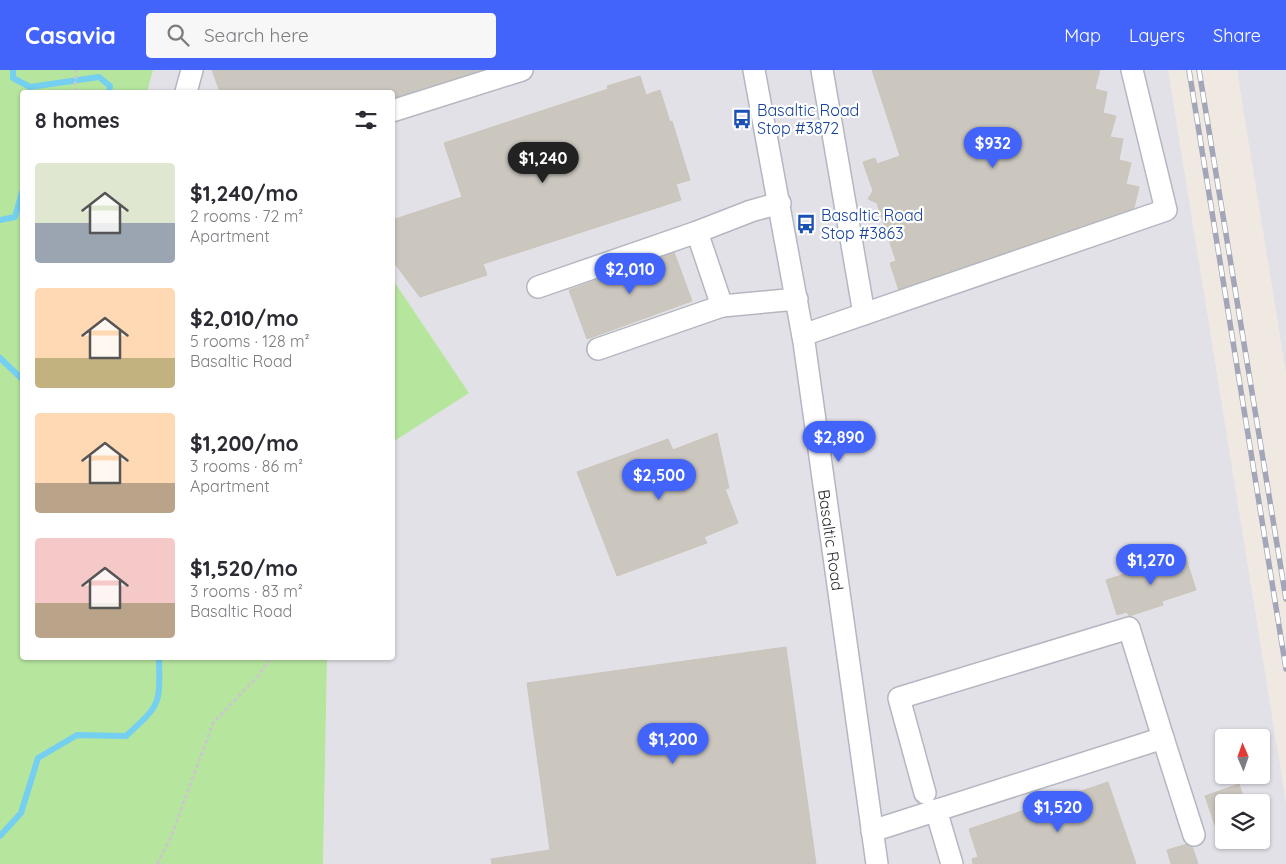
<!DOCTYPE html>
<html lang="en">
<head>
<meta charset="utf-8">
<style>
	:root { --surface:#fff; --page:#f7f7f7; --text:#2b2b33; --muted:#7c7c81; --accent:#4264fb }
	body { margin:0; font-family:Quicksand,sans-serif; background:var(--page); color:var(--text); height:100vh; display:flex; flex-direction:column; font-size:19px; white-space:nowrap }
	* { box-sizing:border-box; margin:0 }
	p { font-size:16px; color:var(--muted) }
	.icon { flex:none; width:28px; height:28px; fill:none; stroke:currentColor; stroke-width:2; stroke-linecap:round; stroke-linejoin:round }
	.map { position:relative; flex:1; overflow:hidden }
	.drawer { position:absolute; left:20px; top:20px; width:375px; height:570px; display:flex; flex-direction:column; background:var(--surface); border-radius:5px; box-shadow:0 1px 4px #0004 }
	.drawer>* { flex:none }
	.needle { width:32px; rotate:358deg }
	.controls { position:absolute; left:1215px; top:659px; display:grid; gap:10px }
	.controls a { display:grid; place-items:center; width:55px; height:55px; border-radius:5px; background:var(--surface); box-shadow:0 1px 4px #0004; font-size:25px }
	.price { position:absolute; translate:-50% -42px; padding:0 11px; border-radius:18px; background:var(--accent); color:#fff; font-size:16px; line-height:32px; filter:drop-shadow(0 1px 2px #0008) }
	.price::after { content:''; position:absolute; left:50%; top:30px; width:15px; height:11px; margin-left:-8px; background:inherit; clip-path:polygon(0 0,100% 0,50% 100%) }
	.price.on { background:#222; color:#fff }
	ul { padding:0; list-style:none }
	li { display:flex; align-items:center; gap:15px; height:125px; padding:0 15px }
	li span { display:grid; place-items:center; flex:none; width:140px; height:100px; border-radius:5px; color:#555 }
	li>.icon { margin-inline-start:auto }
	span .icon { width:60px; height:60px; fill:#fffc; stroke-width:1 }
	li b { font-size:21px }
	h2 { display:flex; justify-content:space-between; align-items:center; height:60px; padding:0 15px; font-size:21px }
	header { display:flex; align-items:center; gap:30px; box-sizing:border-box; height:70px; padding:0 25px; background:var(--accent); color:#fff }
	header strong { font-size:24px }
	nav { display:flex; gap:28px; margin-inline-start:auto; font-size:18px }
	.search { width:350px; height:45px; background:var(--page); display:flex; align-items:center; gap:12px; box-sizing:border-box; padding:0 18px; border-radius:5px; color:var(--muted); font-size:19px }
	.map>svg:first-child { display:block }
</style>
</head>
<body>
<header>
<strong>Casavia</strong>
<div class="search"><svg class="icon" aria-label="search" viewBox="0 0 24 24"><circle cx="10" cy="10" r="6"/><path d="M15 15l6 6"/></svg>Search here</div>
<nav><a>Map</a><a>Layers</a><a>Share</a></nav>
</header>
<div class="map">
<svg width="1286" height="794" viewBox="0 0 1286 794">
	<rect width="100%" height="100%" fill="#efe9e1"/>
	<g fill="#e3e1e8" fill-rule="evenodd">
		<path d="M153,0H1168L1286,733V794H323L327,588H392L393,372L469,323L393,210L392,22H147ZM1224,668H1261V705H1224ZM1224,732H1261V770H1224Z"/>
		<path d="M1237,0H1286V303Z"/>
	</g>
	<g fill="#b6e59e">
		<path d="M0,0H153L147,22H22V588H327L323,794H0Z"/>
		<path d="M393,210L469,323L393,372Z"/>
	</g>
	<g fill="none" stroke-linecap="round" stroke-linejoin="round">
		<g stroke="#75cff0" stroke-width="6">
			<path d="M13,0V8L30,17L99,7L110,16L109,22"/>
			<path d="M0,150L15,147L22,122"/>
			<path d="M0,288L22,309"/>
			<path d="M0,766L21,743L38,688L77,665L126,666C161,634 160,635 159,588"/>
		</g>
	</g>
	<g fill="#cbc7bf" stroke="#cbc5ba">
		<path d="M212,0H493L392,33V22H220Z"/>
		<path d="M872,0H1100L1095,19L1107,22L1103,43L1116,46L1110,67L1123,69L1119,90L1131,93L1126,114L1139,117L1132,146L902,230L890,193L896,191L877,133L868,129L873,121L863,92L875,88L877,94L900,86Z"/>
		<path d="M640,6L646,25L660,20L670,52L672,51L690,110L676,114L681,130L483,194L487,205L420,227L392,190V150L462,127L444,73L608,19L607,16Z"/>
		<path d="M674,182L692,231L587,269L569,220Z"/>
		<path d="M717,363L729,418L725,419L738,453L704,467L707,473L617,506L577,402L668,369L673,380Z"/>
		<path d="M1185,485L1196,520L1162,531L1163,535L1129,546L1127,542L1117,545L1106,510Z"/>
		<path d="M786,577L816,794H492L491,789L550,780L527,613Z"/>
		<path d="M1108,712L1136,794H973L972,789L978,787L969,759Z"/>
		<path d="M1239,714L1245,732H1224V761L1218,764L1205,726Z"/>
		<path d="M1191,773L1198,794H1171L1167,780Z"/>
	</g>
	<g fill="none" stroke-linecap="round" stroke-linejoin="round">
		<defs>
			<g id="minor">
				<path d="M754,0L804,272L877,794"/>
				<path d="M822,0L864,244"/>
				<path d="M186,22L192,0"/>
				<path d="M392,41L522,0"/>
				<path d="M780,133L751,141L697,162L722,236L797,229"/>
				<path d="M538,217L697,162"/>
				<path d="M803,265L1166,140L1132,0"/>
				<path d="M598,279L722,236"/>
				<path d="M1163,668L1194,765"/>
				<path d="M936,740L952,794"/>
				<path d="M872,761L1163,668L1129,558L899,628L925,723"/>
			</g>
		</defs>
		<use href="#minor" stroke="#b4b7c1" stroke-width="24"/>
		<g stroke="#c9c9c9" stroke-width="3" stroke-dasharray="4 2.5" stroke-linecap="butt">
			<path d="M75,22L76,0"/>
			<path d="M157,794L171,767L213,653L258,606L271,588"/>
		</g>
		<use href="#minor" stroke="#fff" stroke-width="21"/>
		<defs>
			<g id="rail">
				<path d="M1189,0L1286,599"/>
				<path d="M1199,0L1286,529"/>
			</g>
		</defs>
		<use href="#rail" stroke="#a3a6b8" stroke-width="5.5"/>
		<use href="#rail" stroke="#fff" stroke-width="4" stroke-dasharray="11" stroke-linecap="butt"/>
	</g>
	<defs>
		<symbol id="bus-bare" viewBox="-9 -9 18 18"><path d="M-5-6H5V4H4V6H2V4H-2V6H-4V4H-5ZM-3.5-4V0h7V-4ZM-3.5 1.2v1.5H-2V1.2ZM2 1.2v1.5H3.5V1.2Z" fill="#1a4fb4" stroke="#fff" stroke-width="2.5" paint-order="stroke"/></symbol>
	</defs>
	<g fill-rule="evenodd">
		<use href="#bus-bare" x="728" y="35" width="28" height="28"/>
		<use href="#bus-bare" x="792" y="140" width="28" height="28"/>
	</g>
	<g text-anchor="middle" stroke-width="4.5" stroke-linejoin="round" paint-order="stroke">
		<g font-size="16" fill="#164399" stroke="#fff" text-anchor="start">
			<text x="757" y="46">Basaltic Road<tspan x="757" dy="18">Stop #3872</tspan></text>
			<text x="821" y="151">Basaltic Road<tspan x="821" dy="18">Stop #3863</tspan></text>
		</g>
		<g font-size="16" fill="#2e2e2e" stroke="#fff">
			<text transform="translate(831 470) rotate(82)" y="6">Basaltic Road</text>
		</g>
	</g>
</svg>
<div class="controls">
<a><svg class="needle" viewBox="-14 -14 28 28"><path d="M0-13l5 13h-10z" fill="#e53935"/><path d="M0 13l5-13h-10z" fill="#7c7c81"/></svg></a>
<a><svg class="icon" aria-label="layers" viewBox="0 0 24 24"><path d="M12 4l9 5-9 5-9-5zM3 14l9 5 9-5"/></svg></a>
</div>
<b class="price" style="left:993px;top:99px">$932</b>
<b class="price on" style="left:543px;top:114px">$1,240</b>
<b class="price" style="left:630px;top:225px">$2,010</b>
<b class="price" style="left:839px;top:393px">$2,890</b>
<b class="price" style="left:659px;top:431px">$2,500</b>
<b class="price" style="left:1151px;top:516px">$1,270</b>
<b class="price" style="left:673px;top:695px">$1,200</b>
<b class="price" style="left:1058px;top:763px">$1,520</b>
<section class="drawer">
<h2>8 homes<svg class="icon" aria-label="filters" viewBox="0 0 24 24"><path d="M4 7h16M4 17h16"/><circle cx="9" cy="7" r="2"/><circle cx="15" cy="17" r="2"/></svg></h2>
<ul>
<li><span style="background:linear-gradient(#dfe7d0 60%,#9aa5b1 0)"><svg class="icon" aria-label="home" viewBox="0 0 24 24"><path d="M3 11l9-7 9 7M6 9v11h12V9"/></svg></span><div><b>$1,240/mo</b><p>2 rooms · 72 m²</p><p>Apartment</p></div></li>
<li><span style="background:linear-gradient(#ffd9b3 70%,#c2b280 0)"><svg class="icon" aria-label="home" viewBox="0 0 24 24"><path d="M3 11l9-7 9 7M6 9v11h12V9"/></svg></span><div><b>$2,010/mo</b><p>5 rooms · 128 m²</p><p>Basaltic Road</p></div></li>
<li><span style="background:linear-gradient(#ffd9b3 70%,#b9a48a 0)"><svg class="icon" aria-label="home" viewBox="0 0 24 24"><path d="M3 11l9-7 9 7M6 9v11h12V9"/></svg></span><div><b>$1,200/mo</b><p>3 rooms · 86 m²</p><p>Apartment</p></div></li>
<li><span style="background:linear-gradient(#f6c9c9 65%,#b9a48a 0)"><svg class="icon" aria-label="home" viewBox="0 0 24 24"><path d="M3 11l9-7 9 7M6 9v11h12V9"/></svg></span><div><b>$1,520/mo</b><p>3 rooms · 83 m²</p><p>Basaltic Road</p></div></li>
</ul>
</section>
</div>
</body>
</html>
